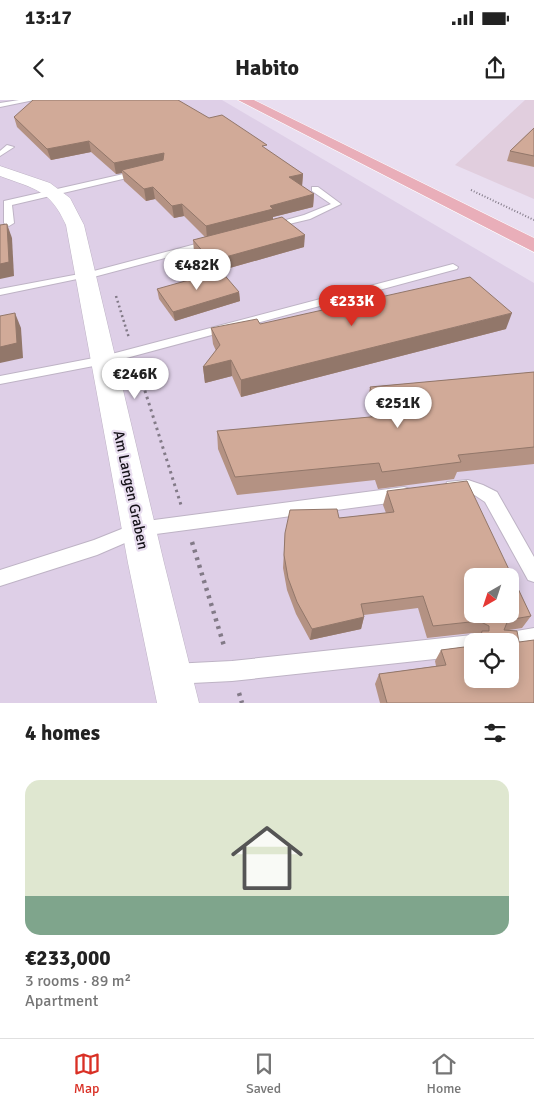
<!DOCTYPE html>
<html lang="en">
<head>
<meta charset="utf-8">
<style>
	:root { --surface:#fff; --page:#f2f2f2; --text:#222; --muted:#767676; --line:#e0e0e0; --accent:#d93025 }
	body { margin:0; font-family:Signika,sans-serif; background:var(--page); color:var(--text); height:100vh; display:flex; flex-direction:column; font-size:19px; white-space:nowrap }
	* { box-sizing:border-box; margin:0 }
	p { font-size:16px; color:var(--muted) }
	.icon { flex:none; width:28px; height:28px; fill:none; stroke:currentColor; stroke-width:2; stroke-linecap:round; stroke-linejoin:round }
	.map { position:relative; height:603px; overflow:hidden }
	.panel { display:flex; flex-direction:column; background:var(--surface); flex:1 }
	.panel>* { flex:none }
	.needle { width:32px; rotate:219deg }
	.fabs { position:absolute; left:464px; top:468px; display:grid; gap:10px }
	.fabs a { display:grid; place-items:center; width:55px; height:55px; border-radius:10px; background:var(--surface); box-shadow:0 2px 12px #0003; font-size:25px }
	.price { position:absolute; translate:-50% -42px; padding:0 11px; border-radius:18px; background:#fff; color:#222; font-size:16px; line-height:32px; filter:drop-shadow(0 1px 2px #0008) }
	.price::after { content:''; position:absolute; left:50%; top:30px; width:15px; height:11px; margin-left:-8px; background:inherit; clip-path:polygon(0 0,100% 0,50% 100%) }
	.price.current { background:var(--accent); color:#fff }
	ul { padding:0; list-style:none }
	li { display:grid; align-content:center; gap:10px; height:265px; padding:0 25px }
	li+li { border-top:1px solid var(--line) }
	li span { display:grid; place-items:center; height:155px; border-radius:15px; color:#555 }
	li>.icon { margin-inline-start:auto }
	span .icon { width:90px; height:90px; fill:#fffc; stroke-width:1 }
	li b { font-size:21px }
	h2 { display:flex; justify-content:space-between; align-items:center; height:60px; padding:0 25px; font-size:21px }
	.status { display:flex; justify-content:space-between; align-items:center; height:35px; padding:0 25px; background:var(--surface); direction:ltr }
	.status svg { height:14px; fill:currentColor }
	header { display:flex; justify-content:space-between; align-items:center; height:65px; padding:0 25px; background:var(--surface); font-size:22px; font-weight:800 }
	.tabs { display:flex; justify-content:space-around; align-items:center; height:70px; border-top:1px solid var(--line); background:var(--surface); font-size:14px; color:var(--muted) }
	.tabs a { display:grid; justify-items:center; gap:2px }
	.tabs .current { color:var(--accent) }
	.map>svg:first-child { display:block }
</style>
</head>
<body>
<div class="status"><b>13:17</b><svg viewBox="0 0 49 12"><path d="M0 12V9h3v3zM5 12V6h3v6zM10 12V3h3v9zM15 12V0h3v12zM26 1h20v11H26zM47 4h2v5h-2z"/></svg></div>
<header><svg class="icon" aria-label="back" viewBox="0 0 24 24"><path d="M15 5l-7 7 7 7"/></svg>Habito<svg class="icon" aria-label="share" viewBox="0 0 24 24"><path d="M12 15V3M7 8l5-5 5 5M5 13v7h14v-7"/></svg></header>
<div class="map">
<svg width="534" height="603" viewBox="0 0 534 603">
	<rect width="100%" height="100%" fill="#e9def0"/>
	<path fill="#decfe7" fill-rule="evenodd" d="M0,0H222L534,183V603H0ZM472,476H510V514H472ZM472,541H510V579H472Z"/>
	<path fill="#e1cede" d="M525,0H534V99L455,65Z"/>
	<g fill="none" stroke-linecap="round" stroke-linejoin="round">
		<defs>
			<g id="lane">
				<path d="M19,0H34L0,7V3Z"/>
				<path d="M7,45L14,47L0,56V51Z"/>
				<path d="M141,70L145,72L144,74L12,105L14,123L9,126L4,123V101Z"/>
				<path d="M312,87H318L341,104L310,119L268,129V125L304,115L331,104L312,91Z"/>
				<path d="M211,140L216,143L214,145L86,179L82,178L0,195V189L90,172Z"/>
				<path d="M453,164L458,167L457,169L104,264L0,284V276L104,256Z"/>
				<path d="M468,380L483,385L497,392L534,457V482L528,480L485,402L473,394L447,392L445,387L447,382Z"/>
				<path d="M404,387L410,389L412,394L410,399L404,401L141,436L97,455L0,486V470L94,440L139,422Z"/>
				<path d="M534,528V548L510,551V541H497L500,534Z"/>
				<path d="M472,535L479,538L480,541H472V555L232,581L172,584L165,581L162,574L165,567L172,564L232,561Z"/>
			</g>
			<path id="street" d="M0,66L50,83L70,98L84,125L164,463L199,603H157L128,463L66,125C50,89 34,89 0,76Z"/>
			<path id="primary" d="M238,0H254L534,138V152Z"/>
		</defs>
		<use href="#lane" stroke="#beb3c5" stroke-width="2"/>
		<use href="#street" stroke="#beb3c5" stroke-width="1"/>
		<use href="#primary" stroke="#fff" stroke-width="1"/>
		<path stroke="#827a87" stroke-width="2" stroke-dasharray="1 2" stroke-linecap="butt" d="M471,90L534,120"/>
		<g stroke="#827a87" stroke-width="2.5" stroke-dasharray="2 3" stroke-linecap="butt">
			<path d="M116,196L129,238"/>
			<path d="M138,268L140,273"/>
		</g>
		<path stroke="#827a87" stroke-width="3" stroke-dasharray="2.5 4" stroke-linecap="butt" d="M139,272L181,405"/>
		<g stroke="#827a87" stroke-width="4.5" stroke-dasharray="3 5" stroke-linecap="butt">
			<path d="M192,442L225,549"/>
			<path d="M239,593L242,603"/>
		</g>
		<use href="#lane" fill="#fff" fill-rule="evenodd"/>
		<use href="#street" fill="#fff" fill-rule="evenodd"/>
		<use href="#primary" fill="#e9aeb9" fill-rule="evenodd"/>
	</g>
	<g fill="#b49283">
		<path d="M14,17L209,18L267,50L303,74L302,86H301L314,94L313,107L273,117V119L304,147L212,173L194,152L193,140L205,137L184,116L174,118L155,99L146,101L124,81L122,73L116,74L91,52L51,60L17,27Z"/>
		<path d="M534,28V67L507,61L510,51Z"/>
		<path d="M157,189L239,192L240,201L175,221L159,199Z"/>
		<path d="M260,224L506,229L241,297L232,276L205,283L203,267L216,251L213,244L211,228Z"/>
		<path d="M534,272V364L457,372L454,379L378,389L375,380L237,395L218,349L217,331L371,317L367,305L370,287Z"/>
		<path d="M387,391L531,516L522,528L509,530L534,603H380L375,584L379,574L436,566L435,561L441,550L510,541H475L478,536L472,533L427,538L418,508L364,515V517L361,529L310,540L296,514L287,490L283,468L285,433L339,418L386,413L383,405Z"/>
	</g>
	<g fill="#92776a">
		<path d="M89,41L91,52L51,60L47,49Z"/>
		<path d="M164,53L165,65L122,70V73L116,74L114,63Z"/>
		<path d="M303,74L302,86L288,89L289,77Z"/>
		<path d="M153,87L155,99L146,101L144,89Z"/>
		<path d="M314,94L313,107L273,117V121L207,139L206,126L270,106Z"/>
		<path d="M182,104L184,116L174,118L172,106Z"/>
		<path d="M7,124L12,138L14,176L0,179V164Z"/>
		<path d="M305,135L304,147L212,173L211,161Z"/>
		<path d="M239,192L240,201L175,221L173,212Z"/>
		<path d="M15,213L21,228L23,258L0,263V247Z"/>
		<path d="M512,213L506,229L241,297V280Z"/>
		<path d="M231,260L232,276L205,283L203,267Z"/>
		<path d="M364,517L361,529L310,540L312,529Z"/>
	</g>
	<g fill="#d1aa98" stroke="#92776a" fill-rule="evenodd">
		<path d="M33,0H178L209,18L222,15L267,45L262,46L303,74L289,77L314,94L270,106L273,109L206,126L182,104L172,106L153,87L144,89L122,70L163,60L164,53L114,63L89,41L47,49L14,17Z"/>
		<path d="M534,28V56L510,51Z"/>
		<path d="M282,117L305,135L211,161L193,140Z"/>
		<path d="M7,124L9,162L0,164V125Z"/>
		<path d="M221,171L239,192L173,212L157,189Z"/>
		<path d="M470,177L512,213L241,280L231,260L203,267L220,245L211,228L257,219L260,224Z"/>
		<path d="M15,213L17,243L0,247V216Z"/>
		<path d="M534,272V347L458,355L461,362L382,372L379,363L235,377L217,331L381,316L370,287Z"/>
		<path d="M467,381L531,516L508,520L504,530L517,531L519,542L534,540V603H387L379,574L446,565L441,550L472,546V579H510V541H480L482,531H489V526L479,521L433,526L423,496L361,504L364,517L312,529L297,502L288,478L284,455L285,433L290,410L337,409L339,418L394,412L387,391ZM472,476H510V514H472Z"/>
	</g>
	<g text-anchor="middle" stroke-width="4.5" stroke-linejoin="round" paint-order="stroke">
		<g font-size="15" fill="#151218" stroke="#e9def0">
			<text transform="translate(131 390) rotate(78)" y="5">Am Langen Graben</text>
		</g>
	</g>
</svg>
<div class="fabs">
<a><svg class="needle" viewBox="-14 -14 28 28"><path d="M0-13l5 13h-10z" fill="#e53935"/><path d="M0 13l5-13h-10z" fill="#767676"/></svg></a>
<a><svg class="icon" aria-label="locate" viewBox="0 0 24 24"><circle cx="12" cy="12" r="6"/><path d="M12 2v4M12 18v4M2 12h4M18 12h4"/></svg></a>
</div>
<b class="price" style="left:197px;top:191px">€482K</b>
<b class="price current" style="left:352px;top:227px">€233K</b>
<b class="price" style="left:135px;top:300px">€246K</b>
<b class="price" style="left:398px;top:329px">€251K</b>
</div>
<section class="panel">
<h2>4 homes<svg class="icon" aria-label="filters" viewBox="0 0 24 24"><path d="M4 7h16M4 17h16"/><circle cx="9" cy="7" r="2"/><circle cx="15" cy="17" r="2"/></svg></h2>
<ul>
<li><span style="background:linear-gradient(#dfe7d0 75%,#7fa58c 0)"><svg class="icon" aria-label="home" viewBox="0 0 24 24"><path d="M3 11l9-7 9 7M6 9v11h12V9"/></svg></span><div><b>€233,000</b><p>3 rooms · 89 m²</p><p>Apartment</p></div></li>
</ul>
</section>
<nav class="tabs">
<a class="current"><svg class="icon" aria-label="map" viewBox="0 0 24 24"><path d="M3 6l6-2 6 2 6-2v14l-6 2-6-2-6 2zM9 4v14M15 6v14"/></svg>Map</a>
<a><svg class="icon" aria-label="saved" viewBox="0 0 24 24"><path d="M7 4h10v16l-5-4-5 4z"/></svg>Saved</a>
<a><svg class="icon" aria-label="home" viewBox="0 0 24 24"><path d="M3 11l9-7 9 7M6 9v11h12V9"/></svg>Home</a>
</nav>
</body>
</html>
